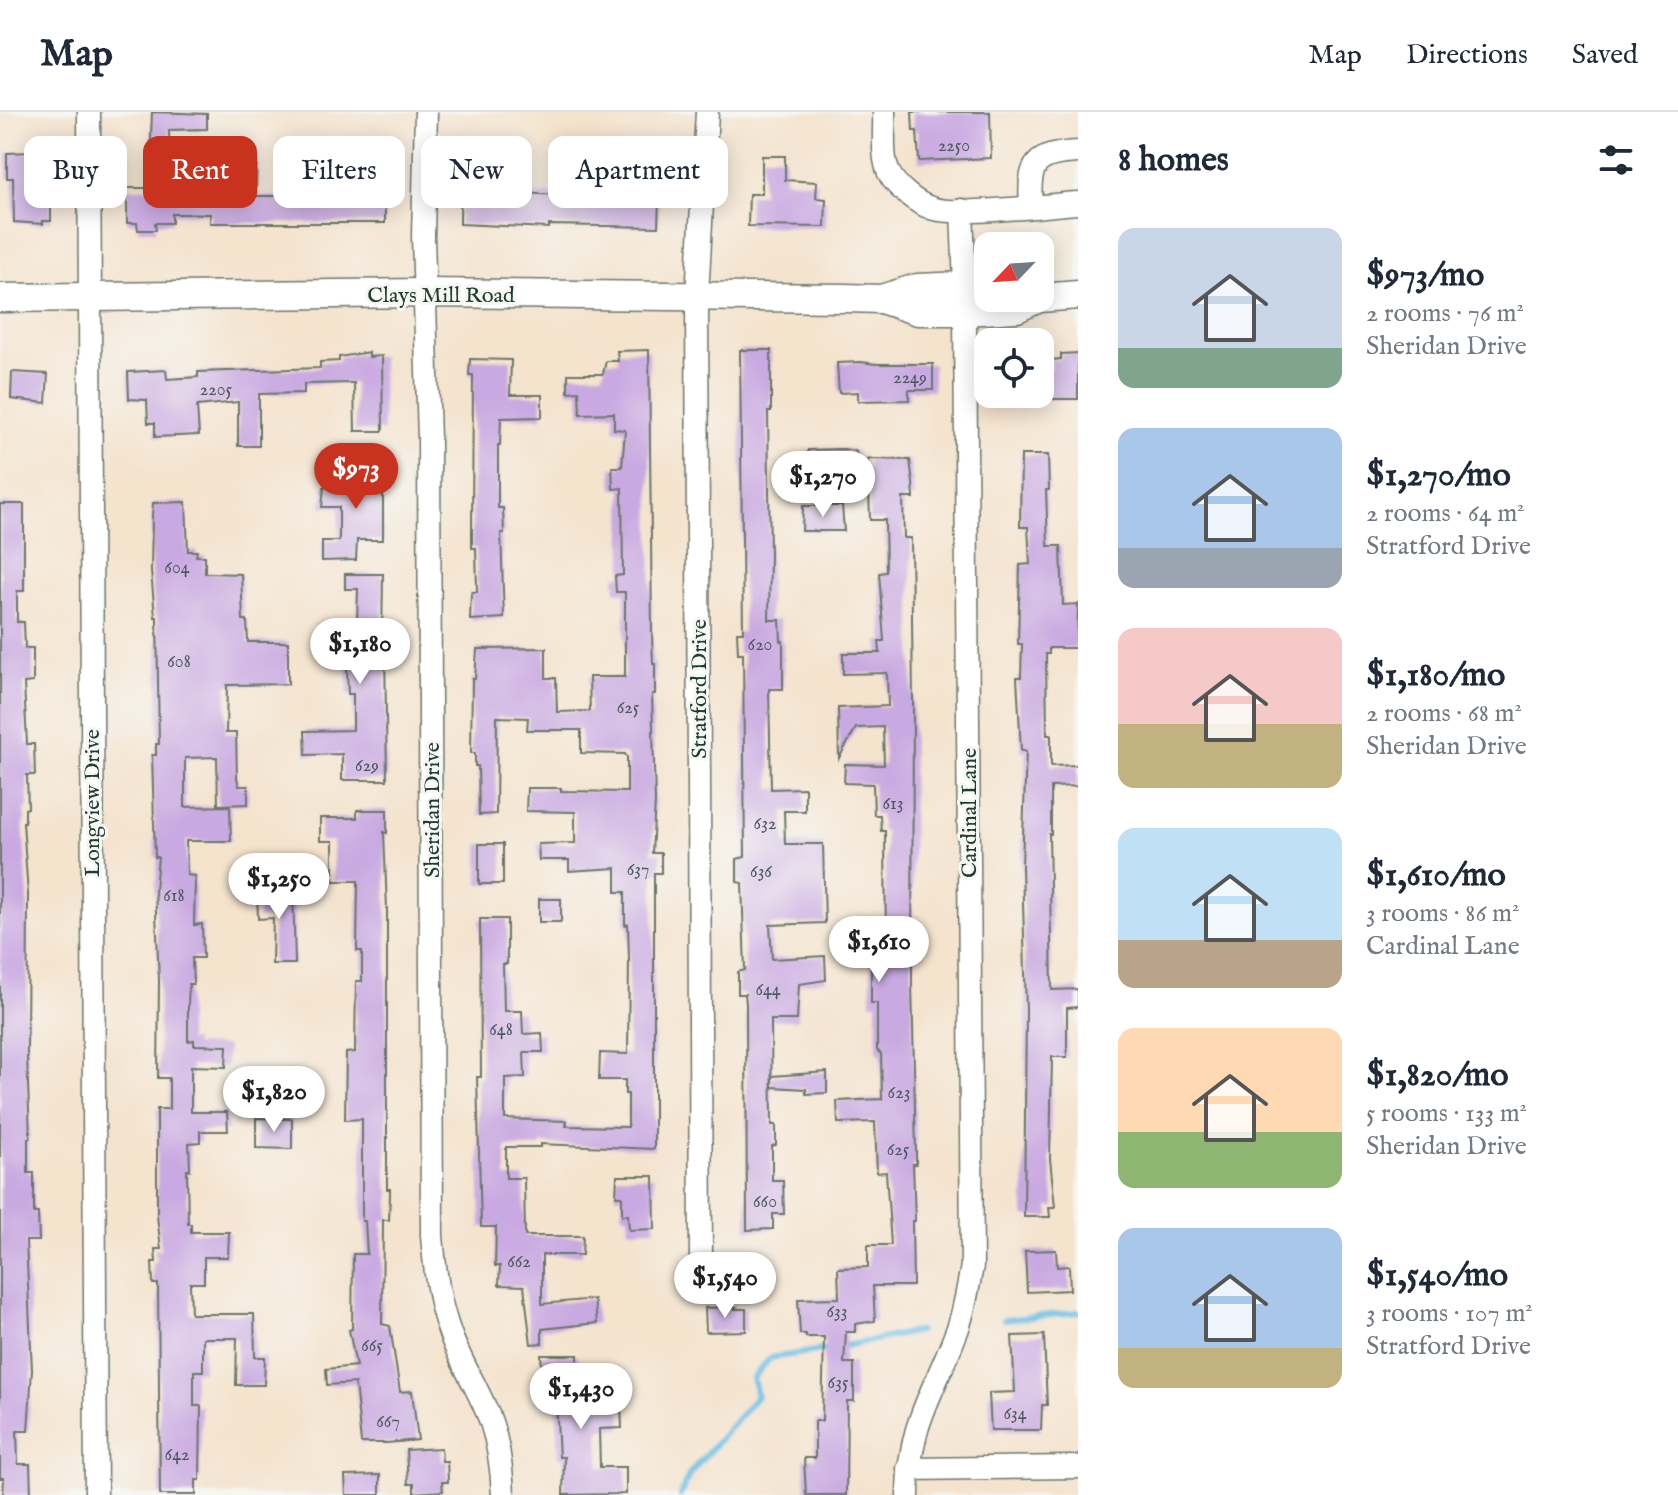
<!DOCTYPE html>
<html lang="en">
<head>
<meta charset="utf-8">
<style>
	:root { --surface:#fff; --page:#f6f6f7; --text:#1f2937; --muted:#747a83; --line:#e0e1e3; --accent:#c8321e }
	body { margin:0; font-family:"IM FELL English",serif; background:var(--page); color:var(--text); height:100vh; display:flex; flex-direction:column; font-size:30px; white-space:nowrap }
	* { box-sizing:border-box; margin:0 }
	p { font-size:26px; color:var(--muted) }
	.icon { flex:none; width:44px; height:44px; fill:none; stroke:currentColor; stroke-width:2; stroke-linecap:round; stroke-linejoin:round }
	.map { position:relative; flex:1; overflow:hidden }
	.side { display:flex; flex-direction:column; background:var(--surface); width:600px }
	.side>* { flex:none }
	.guide { position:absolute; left:24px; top:24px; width:760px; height:72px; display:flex; gap:16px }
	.needle { width:52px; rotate:245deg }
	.buttons { position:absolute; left:974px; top:120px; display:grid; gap:16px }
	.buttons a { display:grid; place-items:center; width:80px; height:80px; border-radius:16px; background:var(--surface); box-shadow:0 4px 20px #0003; font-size:40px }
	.price { position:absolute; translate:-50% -68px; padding:0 18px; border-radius:28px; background:#fff; color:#222; font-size:26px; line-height:52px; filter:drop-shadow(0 2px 4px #0008) }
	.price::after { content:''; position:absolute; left:50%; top:48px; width:24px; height:18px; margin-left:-12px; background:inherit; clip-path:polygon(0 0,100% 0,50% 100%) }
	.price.active { background:var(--accent); color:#fff }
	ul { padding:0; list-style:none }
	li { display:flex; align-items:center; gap:24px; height:200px; padding:0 40px }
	li span { display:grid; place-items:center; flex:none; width:224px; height:160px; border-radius:16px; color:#555 }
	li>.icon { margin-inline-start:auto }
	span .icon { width:96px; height:96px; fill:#fffc; stroke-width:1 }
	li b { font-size:34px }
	h2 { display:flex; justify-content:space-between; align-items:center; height:96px; padding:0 40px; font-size:34px }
	.chip { padding:0 28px; border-radius:16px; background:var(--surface); box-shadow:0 4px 20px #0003; font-size:28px; line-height:72px }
	.chip.active { background:var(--accent); color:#fff }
	header { display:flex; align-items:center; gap:48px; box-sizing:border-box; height:112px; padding:0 40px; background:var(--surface); border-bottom:2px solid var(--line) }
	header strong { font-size:38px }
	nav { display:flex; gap:44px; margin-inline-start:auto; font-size:28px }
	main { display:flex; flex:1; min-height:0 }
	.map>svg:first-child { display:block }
</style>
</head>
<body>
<header>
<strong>Map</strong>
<nav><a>Map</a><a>Directions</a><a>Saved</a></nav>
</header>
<main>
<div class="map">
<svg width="1078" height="1383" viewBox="0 0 1078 1383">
	<rect width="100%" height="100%" fill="#f6f6f2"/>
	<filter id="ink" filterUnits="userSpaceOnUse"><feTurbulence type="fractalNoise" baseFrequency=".0125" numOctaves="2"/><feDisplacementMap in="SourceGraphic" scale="16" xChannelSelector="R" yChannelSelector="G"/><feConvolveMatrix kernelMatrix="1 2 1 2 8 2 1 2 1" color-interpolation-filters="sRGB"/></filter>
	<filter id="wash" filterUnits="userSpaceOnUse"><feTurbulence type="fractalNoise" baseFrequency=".006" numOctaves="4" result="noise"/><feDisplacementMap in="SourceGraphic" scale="32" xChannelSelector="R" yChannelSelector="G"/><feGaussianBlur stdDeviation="1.8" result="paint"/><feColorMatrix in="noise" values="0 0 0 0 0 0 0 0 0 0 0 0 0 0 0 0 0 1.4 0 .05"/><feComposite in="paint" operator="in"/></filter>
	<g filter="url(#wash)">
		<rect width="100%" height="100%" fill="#f4e3cd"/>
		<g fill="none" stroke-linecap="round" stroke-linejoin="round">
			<g stroke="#68bde5" stroke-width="6">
				<path d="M1004,1208L1078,1200"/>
				<path d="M840,1235L919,1219"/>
				<path d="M680,1383L690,1361L757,1284L753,1266L770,1246L829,1237"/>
			</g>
		</g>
		<g id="blocks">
			<g fill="#c9a9e1">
				<path d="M152,0L207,2V17L169,18L170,67L229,65L230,38H257L256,84H289V80H299V71L324,70L325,52L349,54L350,36L378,39L374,82H385V111H210V102H172V111H155L156,118H138L137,111H127V76H149Z"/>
				<path d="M912,0H990L991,46L919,49L917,19H913Z"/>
				<path d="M31,40L32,82L51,83V109H43V112L14,110L13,66H7V41Z"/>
				<path d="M762,44H785V68L817,70L816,86L826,87L825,115L748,114L749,82H762Z"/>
				<path d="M461,51H483L482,84H518V81L659,87L658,115L549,113V116L460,112Z"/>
				<path d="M649,238L652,522L653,552H655V582H652L655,689L652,741H661V761H654V1037L541,1032V1035H506V1066H524L525,1124H583L582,1143H542V1192L594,1187L597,1211L542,1217V1231L531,1232L524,1174L499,1173L500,1154H495L496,1115H481L477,965H481L480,807H507V852H503L504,899H522L523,922L542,921L543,940H524L525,965L505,966V1007L567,1009L566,1014L628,1015V982H625V968H599L600,941L628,942L629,847L628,812L625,813V780H616V756L569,759V748H539L538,732L575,731V700L526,699L527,676H561V679L627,680V645L625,642L581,641V618H527L528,606L497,605L496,702L479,703L478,654H475V641H471L472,567H475L477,537L546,536V566H556L557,600L590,599L589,565H625V480H616L615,464L623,463L622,376L613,377L612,355H622L625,318L614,317V301L580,302L579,279L568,280V262H603L606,249H618L617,239Z"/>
				<path d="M740,238H771V300H768L770,444L769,508H780L781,529H783V577H769L771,677L805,676V699H784L785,732H823L825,811L770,813L772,847L825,844L826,868L799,872L797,908H771L772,1013H776V1033L772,1034V1068H783L784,1102H773V1117L747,1118L746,892L745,882H738V860L745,858L742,771L737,770V747L745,745L743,541H738L737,520H743Z"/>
				<path d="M369,240V245L382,244L383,319H355L354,271L304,272V281L259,282V334H238V290L197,294L199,323L155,325V311H148L147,288L129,287L128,260L166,258L167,267L198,265V260L320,256V250L339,249V245Z"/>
				<path d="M1078,241V287H1040V256H1051V248L1061,247V242Z"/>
				<path d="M470,247L511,248L510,283H542V305L501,306L500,333H498V396H503L504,421H501L504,506L470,508L471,482L472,480H477L476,436H472V419L473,263H469Z"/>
				<path d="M861,250L876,252H933V278H909V288L858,289V280L839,281L837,251Z"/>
				<path d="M12,260L48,262L46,291L11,287Z"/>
				<path d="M843,337L856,339L857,355L809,358L808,338Z"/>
				<path d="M1021,343H1048L1049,378H1046L1048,434H1061L1063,493L1078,492L1077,536H1049V542H1046L1047,623H1051V654L1078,653V674L1051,675V722H1049L1052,878L1078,877V895L1067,896V945H1052L1050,1047L1055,1095H1049L1050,1105H1024L1026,898L1022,754L1026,639H1021L1017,565H1021L1022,532H1018L1020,453L1030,452L1028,415H1020Z"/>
				<path d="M868,347L910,348L913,371L914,386H903L904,426H911L913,588L912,872L916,1041V1052H913L915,1109H912L913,1174H873L875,1209L855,1212V1220H846L844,1251H854V1289H847L846,1383H806L804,1346H815V1309H822L824,1225H806V1222H800L798,1187L839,1186L838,1156L868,1155V1133H891L886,1060L877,1061L875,1010L838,1011L837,989L882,987L881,942L877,938V891H871V842H886L885,719H881L880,703H874L873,672L844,671L845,652L884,653L883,615L856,616L839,646L838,596L888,594L887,561L843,562V541H880L879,529H884L879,461L886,460L885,408H870Z"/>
				<path d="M353,352H383V428H357L356,448L322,449V429H339V395H322L324,375L341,376L342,362L352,361Z"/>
				<path d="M186,390L188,439H197L196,444H205V461L241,462L243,508H247L248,530H288V572L227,573L226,621H236L237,666L239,674H248V692L218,693L217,645L185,646V695L230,694L231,729H186L187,763L195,764L194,813L202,812L203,846H192L193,872H189L188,892V929L194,928V933L227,934L226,955L191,954V1000H227L228,1019H200V1030L189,1031L190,1058H187L188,1112H191V1120H229L228,1145H204V1171H190L191,1202H254L255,1245H265L264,1273H236L237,1226H203V1259H194V1294H201L200,1368H196V1383H160L158,1172H153L152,1150H156L155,1137H161L157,1104V997H169V966H158L159,868L155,778L158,745H155L152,643H156V632H159L157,505H155L151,459L152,403L153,391Z"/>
				<path d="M0,392H24V479H17V510H24L25,536H33V570L24,571L27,632H34L35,663H27L28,696L25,697V710H23L28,783L27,944L30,1026H28V1061H34V1101H38L39,1129H26L32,1258L28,1319H17L18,1352H30L31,1383H3L4,1366H0Z"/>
				<path d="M803,394H842L844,419H802Z"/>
				<path d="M345,462H383L382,528H385V539L387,668H342V642L306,643L305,619L353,618V582H348L346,536H320V510L357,511L358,477H345Z"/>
				<path d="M357,698H387V721L384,720L387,798V1077H390V1083L389,1108H383L382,1212L390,1214L400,1280L412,1279L418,1328L387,1331H361L355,1271L327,1273L326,1257L356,1254L349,1218L352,1217L353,1142H367L365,1109H362V1007L345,1008L346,941L355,940L356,869H362V839H357L358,769H333V729H320V706H357Z"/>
				<rect x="479" y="732" width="24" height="40"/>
				<path d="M290,774L293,776L295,852H272L273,806L258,807L257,776Z"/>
				<rect x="539" y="787" width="22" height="23"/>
				<path d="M827,960V981L806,982V977L772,975V964Z"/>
				<path d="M256,1006L292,1007V1037L256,1036Z"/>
				<path d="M617,1064H654L655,1117L629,1118L628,1103H622V1084H616Z"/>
				<path d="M1056,1138L1057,1155L1069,1154L1070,1178L1027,1180L1025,1139Z"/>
				<path d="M736,1195L735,1197H746V1219L706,1220L705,1196Z"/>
				<path d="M1044,1223L1047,1293H1042L1041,1318H991L989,1281L1015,1280L1012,1224Z"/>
				<path d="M541,1243H578V1295L621,1293L622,1316L599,1317L600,1355H626V1382L563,1383L564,1345H559L556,1290H544Z"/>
				<path d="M441,1336L442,1349H447L448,1370H442L443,1379L414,1381V1372H408L406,1338Z"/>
				<path d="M380,1363V1383H346L345,1364Z"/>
			</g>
		</g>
	</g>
	<g filter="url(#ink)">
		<use href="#blocks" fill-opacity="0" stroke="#6a776a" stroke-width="2"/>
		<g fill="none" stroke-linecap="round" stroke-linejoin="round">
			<defs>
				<g id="minor">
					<path d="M89,0L96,1383"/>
					<path d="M426,0L423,124L429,327L432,1124C435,1157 438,1189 450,1221C461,1252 480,1279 491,1310C499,1334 502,1359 503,1383"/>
					<path d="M884,0C885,19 881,44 889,61C896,75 916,91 931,96C955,105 1047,93 1078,91"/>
					<path d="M1031,94C1028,52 1034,42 1078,40"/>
					<path d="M962,98L965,174"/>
					<path d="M701,1154L697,185L707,0"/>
					<path d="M908,1357L1078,1355"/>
					<path d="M908,1383C908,1311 935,1279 958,1216C965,1196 968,1175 972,1154L965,199"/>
				</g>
				<g id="major">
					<path d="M0,186L425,181L845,186L881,187L918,199H965L1017,196L1039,186"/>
					<path d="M1040,186L1078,183"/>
					<path d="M881,187L917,176L988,173"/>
				</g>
			</defs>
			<use href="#minor" stroke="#6a776a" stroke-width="25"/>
			<use href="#major" stroke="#6a776a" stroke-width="31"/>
			<use href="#minor" stroke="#fff" stroke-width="22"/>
			<use href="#major" stroke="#fff" stroke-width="28"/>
		</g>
	</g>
	<g text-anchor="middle" stroke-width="6" stroke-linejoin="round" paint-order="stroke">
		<g font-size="18" fill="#4a585f">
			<text x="954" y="39">2250</text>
			<text x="910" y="271">2249</text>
			<text x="216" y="283">2205</text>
			<text x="177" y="461">604</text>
			<text x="760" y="538">620</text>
			<text x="179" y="555">608</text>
			<text x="628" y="601">625</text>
			<text x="367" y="659">629</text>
			<text x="893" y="697">613</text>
			<text x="765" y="717">632</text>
			<text x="638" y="763">637</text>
			<text x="761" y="765">636</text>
			<text x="174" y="789">618</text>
			<text x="768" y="883">644</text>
			<text x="501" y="923">648</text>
			<text x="899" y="986">623</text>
			<text x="898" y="1043">625</text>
			<text x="765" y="1095">660</text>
			<text x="519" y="1155">662</text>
			<text x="837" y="1205">633</text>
			<text x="372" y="1239">665</text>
			<text x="838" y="1276">635</text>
			<text x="1015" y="1307">634</text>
			<text x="388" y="1315">667</text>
			<text x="177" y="1348">642</text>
		</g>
		<g font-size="22" fill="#1f3d34" stroke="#f6f6f2">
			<text x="441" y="190">Clays Mill Road</text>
			<text transform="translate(698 577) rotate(-90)" y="8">Stratford Drive</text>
			<text transform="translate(91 691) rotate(-90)" y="8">Longview Drive</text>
			<text transform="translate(431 698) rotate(-90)" y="8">Sheridan Drive</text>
			<text transform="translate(968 701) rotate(-90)" y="8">Cardinal Lane</text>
		</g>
	</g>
</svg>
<div class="buttons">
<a><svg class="needle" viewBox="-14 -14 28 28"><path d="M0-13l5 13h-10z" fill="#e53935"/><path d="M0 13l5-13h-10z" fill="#747a83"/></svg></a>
<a><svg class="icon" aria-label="locate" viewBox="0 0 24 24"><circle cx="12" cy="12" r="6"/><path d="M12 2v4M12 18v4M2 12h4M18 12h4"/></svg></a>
</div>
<b class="price active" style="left:356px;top:399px">$973</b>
<b class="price" style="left:823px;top:407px">$1,270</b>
<b class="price" style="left:360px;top:574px">$1,180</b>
<b class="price" style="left:279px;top:809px">$1,250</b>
<b class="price" style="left:879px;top:872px">$1,610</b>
<b class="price" style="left:274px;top:1022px">$1,820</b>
<b class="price" style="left:725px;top:1208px">$1,540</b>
<b class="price" style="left:581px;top:1319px">$1,430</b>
<div class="guide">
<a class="chip">Buy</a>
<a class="chip active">Rent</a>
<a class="chip">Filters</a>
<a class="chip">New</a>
<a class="chip">Apartment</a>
</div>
</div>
<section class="side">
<h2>8 homes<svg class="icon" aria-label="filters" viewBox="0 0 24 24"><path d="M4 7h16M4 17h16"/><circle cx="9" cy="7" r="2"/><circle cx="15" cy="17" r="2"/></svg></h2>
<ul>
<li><span style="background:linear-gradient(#c9d6e8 75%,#7fa58c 0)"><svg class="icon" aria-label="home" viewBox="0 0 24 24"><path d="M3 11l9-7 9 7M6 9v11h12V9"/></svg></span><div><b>$973/mo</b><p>2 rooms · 76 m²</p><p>Sheridan Drive</p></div></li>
<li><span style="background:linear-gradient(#a9c7e8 75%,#9aa5b1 0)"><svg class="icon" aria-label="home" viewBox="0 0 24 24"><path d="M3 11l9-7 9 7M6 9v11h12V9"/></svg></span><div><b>$1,270/mo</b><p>2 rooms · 64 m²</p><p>Stratford Drive</p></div></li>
<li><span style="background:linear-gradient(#f6c9c9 60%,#c2b280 0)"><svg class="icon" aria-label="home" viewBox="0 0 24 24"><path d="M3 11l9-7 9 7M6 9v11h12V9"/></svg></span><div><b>$1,180/mo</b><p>2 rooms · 68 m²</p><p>Sheridan Drive</p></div></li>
<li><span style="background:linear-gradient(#bfe0f5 70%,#b9a48a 0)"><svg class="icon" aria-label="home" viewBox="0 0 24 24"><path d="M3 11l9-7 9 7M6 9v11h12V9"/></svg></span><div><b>$1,610/mo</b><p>3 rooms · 86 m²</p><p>Cardinal Lane</p></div></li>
<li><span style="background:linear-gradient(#ffd9b3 65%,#8fb573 0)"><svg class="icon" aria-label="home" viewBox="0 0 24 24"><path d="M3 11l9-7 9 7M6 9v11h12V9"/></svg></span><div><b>$1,820/mo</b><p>5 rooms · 133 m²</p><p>Sheridan Drive</p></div></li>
<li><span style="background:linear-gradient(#a9c7e8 75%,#c2b280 0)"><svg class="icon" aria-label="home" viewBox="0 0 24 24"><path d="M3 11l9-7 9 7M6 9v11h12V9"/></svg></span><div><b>$1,540/mo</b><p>3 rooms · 107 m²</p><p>Stratford Drive</p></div></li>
</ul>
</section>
</main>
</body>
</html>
